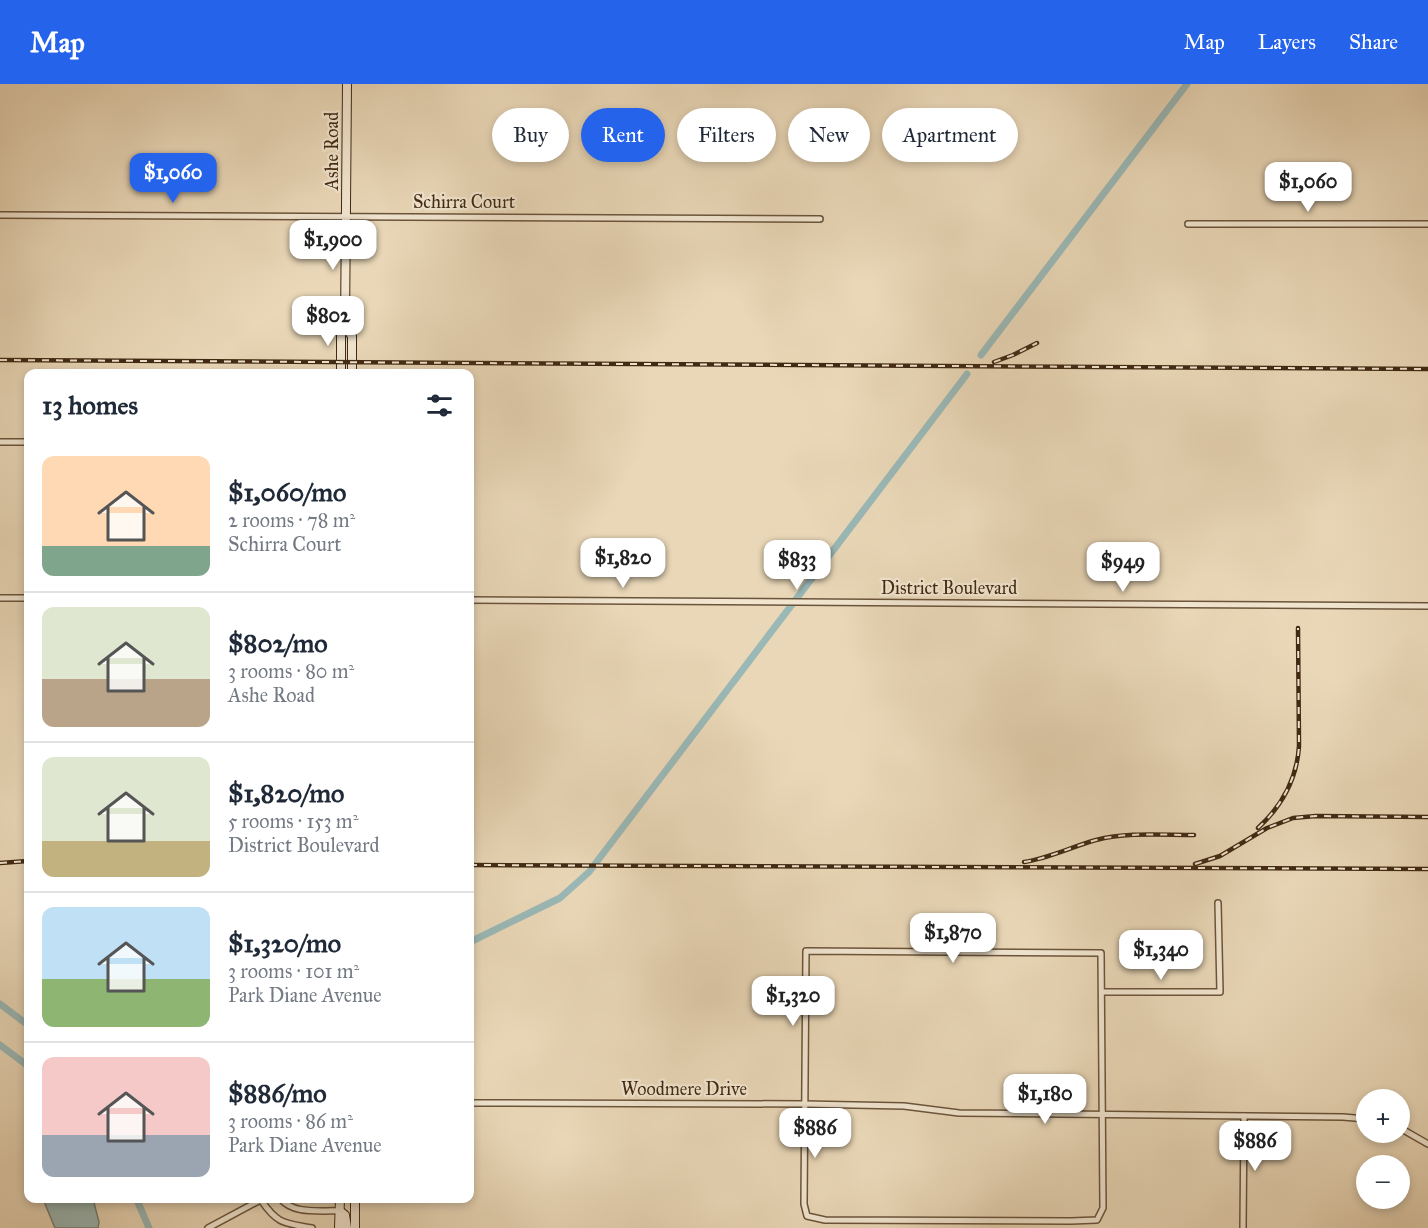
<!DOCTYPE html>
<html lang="en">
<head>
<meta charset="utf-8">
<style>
	:root { --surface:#fff; --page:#f2f2f3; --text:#1f2937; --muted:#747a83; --line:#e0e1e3; --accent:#2563eb }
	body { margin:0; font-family:"IM FELL Great Primer",serif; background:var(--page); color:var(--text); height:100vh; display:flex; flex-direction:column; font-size:22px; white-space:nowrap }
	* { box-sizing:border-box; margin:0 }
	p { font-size:20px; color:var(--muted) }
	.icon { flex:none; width:33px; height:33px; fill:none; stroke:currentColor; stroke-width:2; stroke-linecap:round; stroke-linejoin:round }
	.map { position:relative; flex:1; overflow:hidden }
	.drawer { position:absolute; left:24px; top:285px; width:450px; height:834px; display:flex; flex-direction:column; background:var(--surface); border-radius:12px; box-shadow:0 3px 9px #0003 }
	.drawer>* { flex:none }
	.hud { position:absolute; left:492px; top:24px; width:570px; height:54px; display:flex; gap:12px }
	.fabs { position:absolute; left:1356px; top:1005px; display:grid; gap:12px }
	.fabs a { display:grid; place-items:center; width:54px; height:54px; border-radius:50%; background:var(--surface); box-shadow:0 3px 9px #0003; font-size:30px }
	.price { position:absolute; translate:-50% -51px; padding:0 14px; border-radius:12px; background:#fff; color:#222; font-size:20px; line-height:39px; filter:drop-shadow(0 2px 3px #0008) }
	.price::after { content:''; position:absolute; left:50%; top:36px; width:18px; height:14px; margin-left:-9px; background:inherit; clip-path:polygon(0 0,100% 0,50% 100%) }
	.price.current { background:var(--accent); color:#fff }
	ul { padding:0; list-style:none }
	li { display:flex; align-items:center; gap:18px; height:150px; padding:0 18px }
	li+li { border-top:2px solid var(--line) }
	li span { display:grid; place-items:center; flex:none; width:168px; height:120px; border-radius:12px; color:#555 }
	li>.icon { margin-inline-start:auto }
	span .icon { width:72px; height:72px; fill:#fffc; stroke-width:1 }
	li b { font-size:26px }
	h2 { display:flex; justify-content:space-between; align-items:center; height:72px; padding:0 18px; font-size:26px }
	.pill { padding:0 21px; border-radius:27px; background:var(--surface); box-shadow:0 3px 9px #0003; font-size:21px; line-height:54px }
	.pill.current { background:var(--accent); color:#fff }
	header { display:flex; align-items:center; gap:36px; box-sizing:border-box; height:84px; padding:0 30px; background:var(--accent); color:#fff }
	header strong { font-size:28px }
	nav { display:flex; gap:33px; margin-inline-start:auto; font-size:21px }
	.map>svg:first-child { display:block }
</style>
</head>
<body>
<header>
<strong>Map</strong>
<nav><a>Map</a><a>Layers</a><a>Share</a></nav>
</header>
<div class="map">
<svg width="1428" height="1144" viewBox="0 0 1428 1144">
	<rect width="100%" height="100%" fill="#e9d7b7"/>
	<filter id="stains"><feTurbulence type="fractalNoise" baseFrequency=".00333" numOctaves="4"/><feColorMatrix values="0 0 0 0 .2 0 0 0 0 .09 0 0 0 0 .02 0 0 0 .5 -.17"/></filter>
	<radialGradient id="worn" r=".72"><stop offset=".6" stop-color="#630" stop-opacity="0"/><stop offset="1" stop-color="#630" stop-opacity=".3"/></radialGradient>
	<path fill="#9ab8b6" stroke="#767f74" stroke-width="1.5" d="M43,1115H93L99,1138L98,1144H55Z"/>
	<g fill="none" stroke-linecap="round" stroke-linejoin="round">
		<g stroke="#9ab8b6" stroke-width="7">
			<path d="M981,271L1187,0"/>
			<path d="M470,858L560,814L589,788L967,290"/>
			<path d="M0,920L28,941"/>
			<path d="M0,961L28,982"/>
			<path d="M136,1114L149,1144"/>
		</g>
		<defs>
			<g id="street">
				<path d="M0,131L820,135"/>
				<path d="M1188,140H1428"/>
				<path d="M0,358H28"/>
				<path d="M0,514H28"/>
				<path d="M470,516L1428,522"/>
				<path d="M806,867L1101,869L1103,1124L1097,1136L1071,1137L825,1136L807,1132L804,1120Z"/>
				<path d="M1102,908H1220L1218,819"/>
				<path d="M470,1019L804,1020L904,1022L959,1029L1343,1033L1366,1035"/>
				<path d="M1400,1044L1428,1060"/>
				<path d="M280,1114C293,1131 320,1126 340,1127"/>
				<path d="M261,1116C278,1141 285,1139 312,1144"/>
				<path d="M208,1144L264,1114"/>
				<path d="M1243,1144L1244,1032"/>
			</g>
			<g id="secondary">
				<path d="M345,243L352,252V290"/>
				<path d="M341,290V251L345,243L347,0"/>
				<path d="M340,1127L345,1131L347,1144"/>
				<path d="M339,1144L340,1114"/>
				<path d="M355,1144V1114"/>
			</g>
		</defs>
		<use href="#street" stroke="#6b543b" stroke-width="8"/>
		<use href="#secondary" stroke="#412912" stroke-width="10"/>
		<use href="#street" stroke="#f1e5d0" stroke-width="5"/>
		<use href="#secondary" stroke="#f1e5d0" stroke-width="8"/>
		<defs>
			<g id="rail">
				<path d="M0,276L1428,285"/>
				<path d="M994,278L1013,271L1037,259"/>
				<path d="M1258,744C1282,722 1297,694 1299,662L1298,544"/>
				<path d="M1024,778C1049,774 1071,763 1096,756C1127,748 1161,751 1194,751"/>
				<path d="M0,779L28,777"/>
				<path d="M1195,780L1220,772L1267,744L1293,734L1316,732L1428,733"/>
				<path d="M470,781L1428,785"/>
			</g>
		</defs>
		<use href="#rail" stroke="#412912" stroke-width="4.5"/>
		<use href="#rail" stroke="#f1e5d0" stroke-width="2" stroke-dasharray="7" stroke-linecap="butt"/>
	</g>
	<g text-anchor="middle" stroke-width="4.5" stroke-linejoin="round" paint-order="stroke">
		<g font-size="18" fill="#412912" stroke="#f1e5d0">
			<text transform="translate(332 67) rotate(-90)" y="6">Ashe Road</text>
			<text x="464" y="124">Schirra Court</text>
			<text x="949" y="510">District Boulevard</text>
			<text x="684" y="1011">Woodmere Drive</text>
		</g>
	</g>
	<rect width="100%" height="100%" filter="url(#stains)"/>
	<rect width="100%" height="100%" fill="url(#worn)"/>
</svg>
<div class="fabs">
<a>+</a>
<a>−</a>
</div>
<b class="price current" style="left:173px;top:120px">$1,060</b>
<b class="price" style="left:1308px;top:129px">$1,060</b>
<b class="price" style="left:333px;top:187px">$1,900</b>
<b class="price" style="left:328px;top:263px">$802</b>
<b class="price" style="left:623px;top:505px">$1,820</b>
<b class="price" style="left:797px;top:507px">$833</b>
<b class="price" style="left:1123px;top:509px">$949</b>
<b class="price" style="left:953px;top:880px">$1,870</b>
<b class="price" style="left:1161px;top:897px">$1,340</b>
<b class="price" style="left:793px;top:943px">$1,320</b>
<b class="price" style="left:1045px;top:1041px">$1,180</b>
<b class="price" style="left:815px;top:1075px">$886</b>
<b class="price" style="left:1255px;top:1088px">$886</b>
<div class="hud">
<a class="pill">Buy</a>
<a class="pill current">Rent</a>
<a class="pill">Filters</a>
<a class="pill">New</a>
<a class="pill">Apartment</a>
</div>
<section class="drawer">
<h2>13 homes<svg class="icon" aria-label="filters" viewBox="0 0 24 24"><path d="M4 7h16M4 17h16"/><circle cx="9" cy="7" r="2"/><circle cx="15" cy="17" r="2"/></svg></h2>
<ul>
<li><span style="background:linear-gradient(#ffd9b3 75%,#7fa58c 0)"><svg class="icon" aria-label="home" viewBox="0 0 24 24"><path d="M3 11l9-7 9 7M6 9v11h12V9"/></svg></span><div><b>$1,060/mo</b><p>2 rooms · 78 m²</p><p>Schirra Court</p></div></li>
<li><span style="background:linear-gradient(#dfe7d0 60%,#b9a48a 0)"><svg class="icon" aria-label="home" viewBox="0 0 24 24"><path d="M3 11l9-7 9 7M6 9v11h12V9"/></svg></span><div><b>$802/mo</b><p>3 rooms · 80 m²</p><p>Ashe Road</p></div></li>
<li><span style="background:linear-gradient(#dfe7d0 70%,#c2b280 0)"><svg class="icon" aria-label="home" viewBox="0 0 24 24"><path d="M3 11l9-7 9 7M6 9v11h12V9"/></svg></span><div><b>$1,820/mo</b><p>5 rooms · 153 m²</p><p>District Boulevard</p></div></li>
<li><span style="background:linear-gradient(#bfe0f5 60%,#8fb573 0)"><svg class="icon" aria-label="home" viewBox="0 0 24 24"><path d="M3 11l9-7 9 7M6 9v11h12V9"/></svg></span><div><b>$1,320/mo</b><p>3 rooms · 101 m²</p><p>Park Diane Avenue</p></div></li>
<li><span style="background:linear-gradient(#f6c9c9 65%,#9aa5b1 0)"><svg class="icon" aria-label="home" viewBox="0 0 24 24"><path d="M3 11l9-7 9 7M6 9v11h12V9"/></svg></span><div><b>$886/mo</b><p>3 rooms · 86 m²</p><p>Park Diane Avenue</p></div></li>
</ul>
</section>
</div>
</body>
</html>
